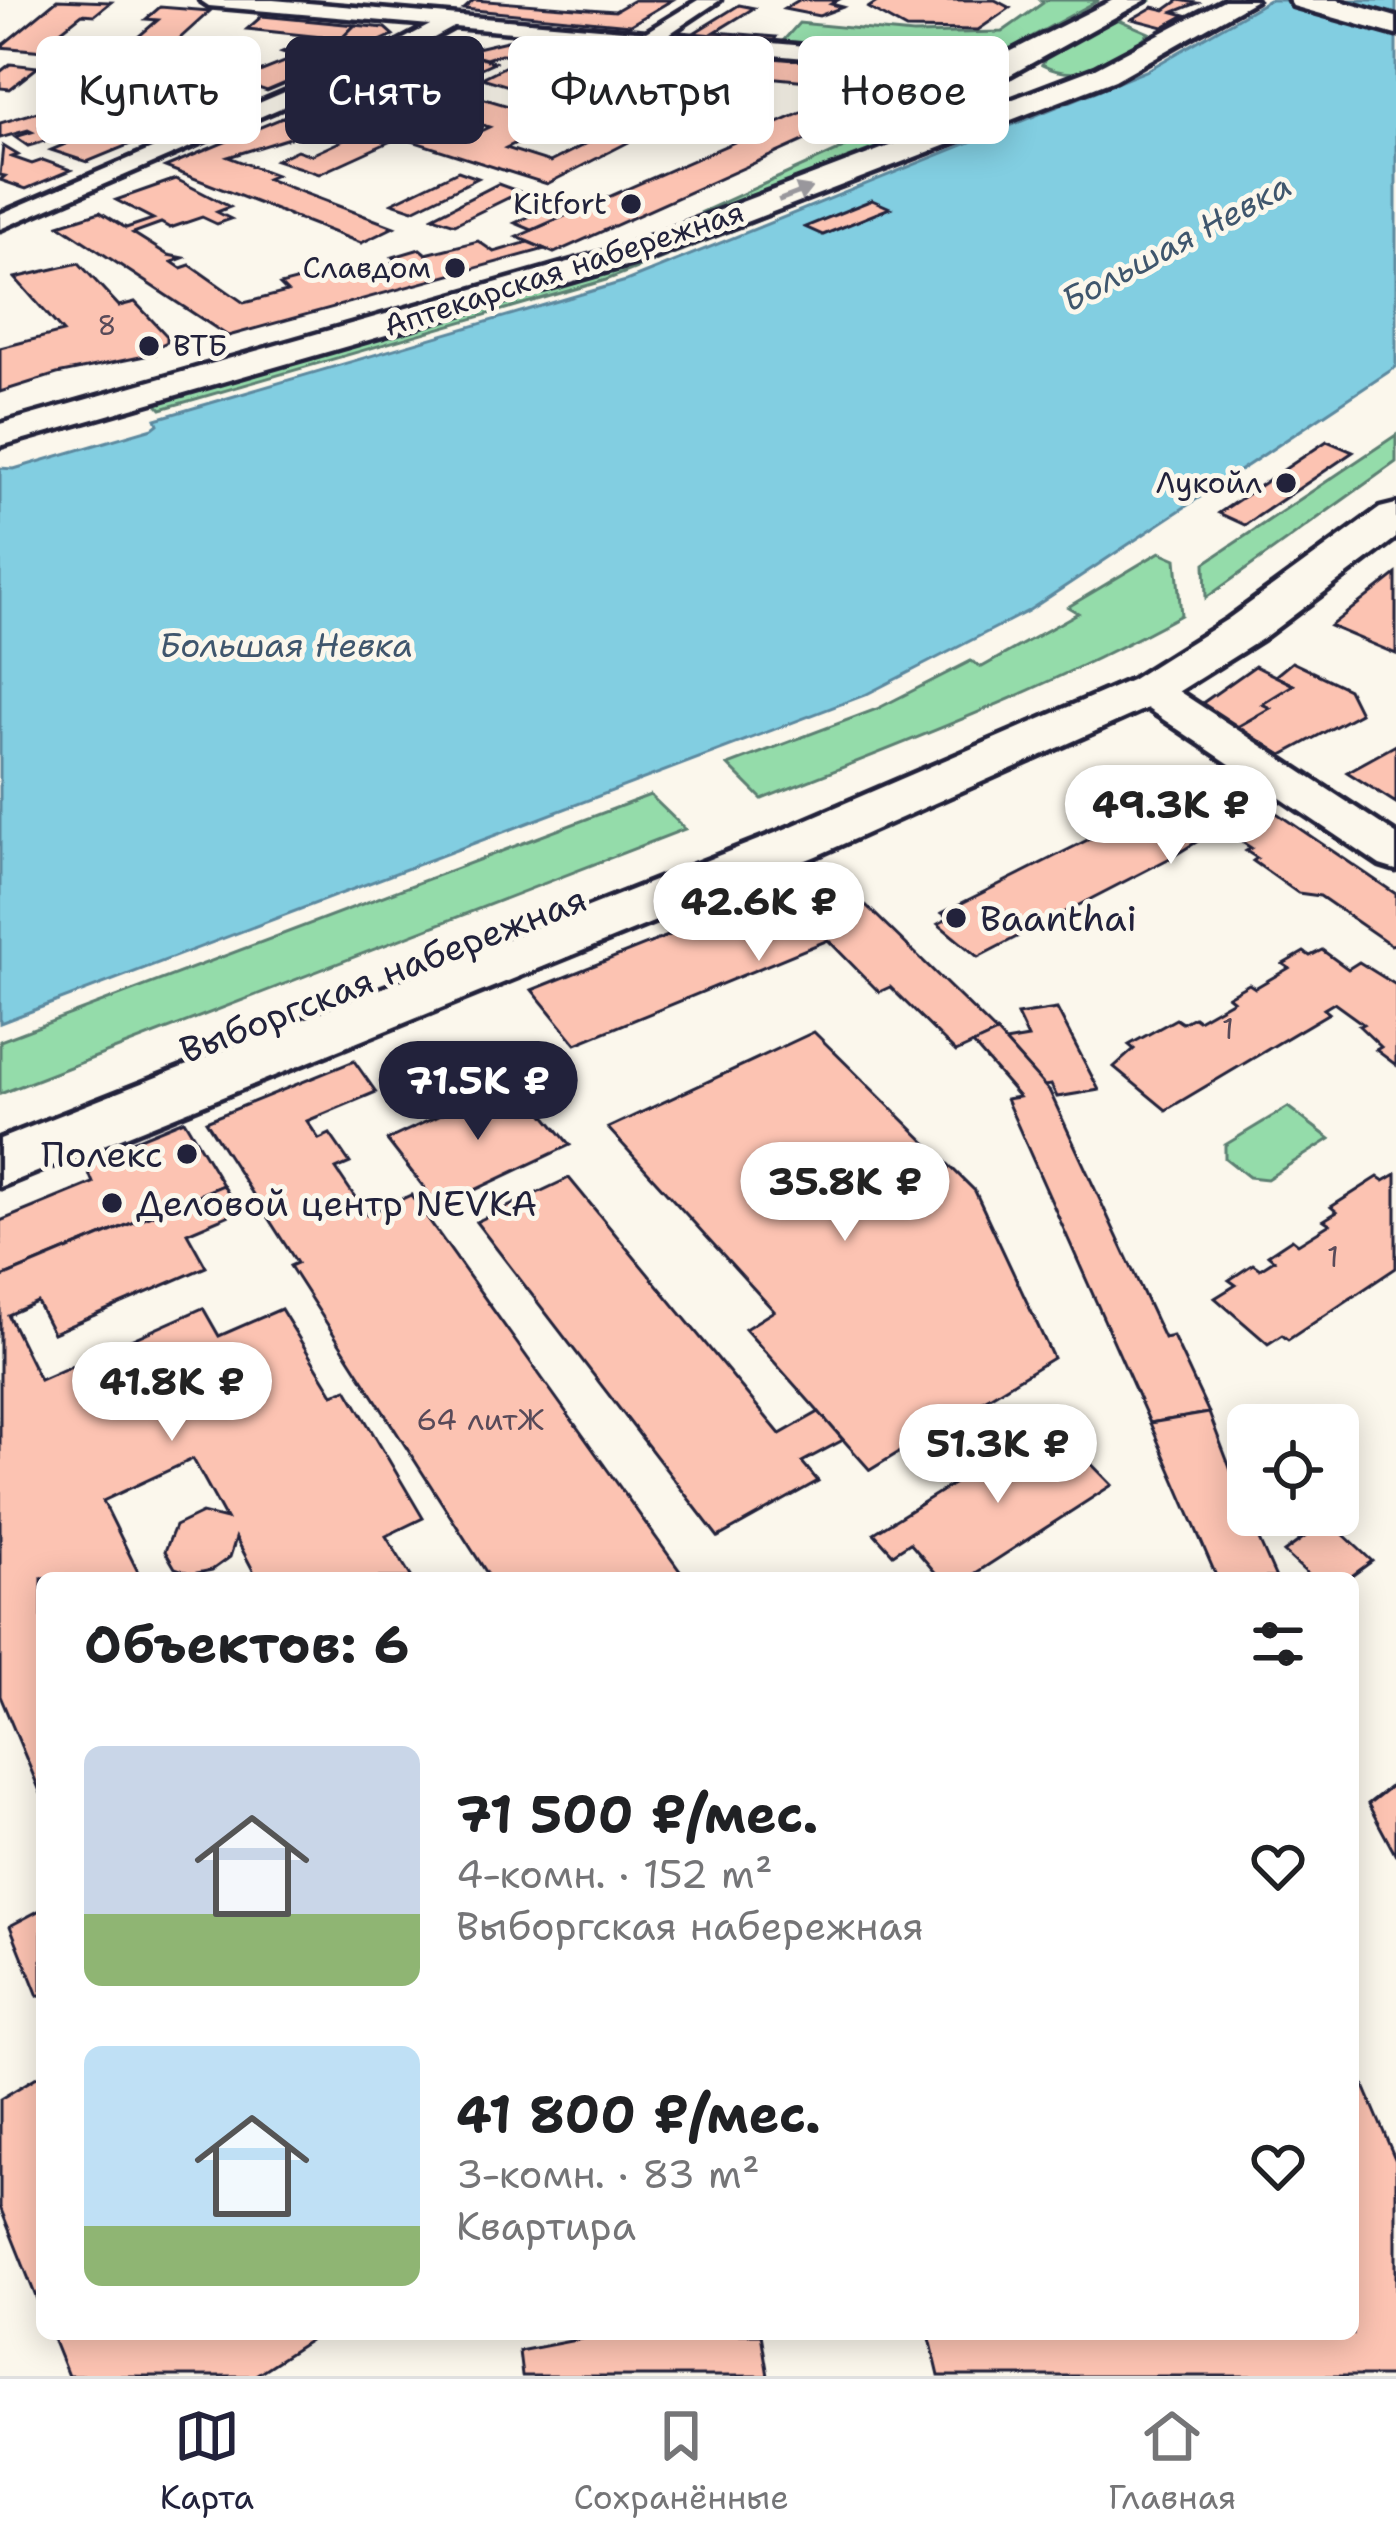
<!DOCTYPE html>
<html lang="ru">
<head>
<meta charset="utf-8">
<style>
	:root { --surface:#fff; --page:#f6f6f6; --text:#202124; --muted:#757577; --line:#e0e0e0; --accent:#22223b }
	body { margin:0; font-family:"Shantell Sans",sans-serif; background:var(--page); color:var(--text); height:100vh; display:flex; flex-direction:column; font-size:45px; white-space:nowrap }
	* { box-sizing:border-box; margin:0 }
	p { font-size:39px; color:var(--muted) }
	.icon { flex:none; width:66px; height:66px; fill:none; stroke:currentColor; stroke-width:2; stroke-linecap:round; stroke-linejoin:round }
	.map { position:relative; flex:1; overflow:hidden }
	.drawer { position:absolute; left:36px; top:1572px; width:1323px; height:768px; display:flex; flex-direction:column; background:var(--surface); border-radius:18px; box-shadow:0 6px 30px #0003 }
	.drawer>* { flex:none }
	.top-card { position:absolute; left:36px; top:36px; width:1326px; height:108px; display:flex; gap:24px }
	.controls { position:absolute; left:1227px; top:1404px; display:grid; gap:24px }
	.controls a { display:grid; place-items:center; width:132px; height:132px; border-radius:18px; background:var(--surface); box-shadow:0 6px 30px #0003; font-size:60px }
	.price { position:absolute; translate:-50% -102px; padding:0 27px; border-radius:42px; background:#fff; color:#222; font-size:39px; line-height:78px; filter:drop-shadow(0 3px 6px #0008) }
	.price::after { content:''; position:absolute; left:50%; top:72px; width:36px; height:27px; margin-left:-18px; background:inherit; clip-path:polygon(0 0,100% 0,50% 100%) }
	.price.on { background:var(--accent); color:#fff }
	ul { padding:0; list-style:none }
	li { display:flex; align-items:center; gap:36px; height:300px; padding:0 48px }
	li span { display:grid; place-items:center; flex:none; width:336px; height:240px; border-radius:18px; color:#555 }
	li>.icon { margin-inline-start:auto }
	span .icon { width:144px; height:144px; fill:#fffc; stroke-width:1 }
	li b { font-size:51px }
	h2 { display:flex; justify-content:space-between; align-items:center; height:144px; padding:0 48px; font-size:51px }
	.tag { padding:0 42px; border-radius:18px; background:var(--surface); box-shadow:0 6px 30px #0003; font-size:42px; line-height:108px }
	.tag.on { background:var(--accent); color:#fff }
	.menu { display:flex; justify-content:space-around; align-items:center; height:168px; border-top:3px solid var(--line); background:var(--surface); font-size:33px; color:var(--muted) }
	.menu a { display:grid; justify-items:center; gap:6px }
	.menu .on { color:var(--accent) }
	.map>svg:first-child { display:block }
</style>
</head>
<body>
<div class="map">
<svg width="1396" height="2376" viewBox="0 0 1396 2376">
	<rect width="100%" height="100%" fill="#fbf7ec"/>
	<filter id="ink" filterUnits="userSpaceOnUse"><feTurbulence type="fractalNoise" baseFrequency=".00833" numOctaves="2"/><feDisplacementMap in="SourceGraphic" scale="24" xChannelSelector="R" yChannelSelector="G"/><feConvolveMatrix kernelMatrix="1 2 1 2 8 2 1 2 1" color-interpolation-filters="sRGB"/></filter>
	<g filter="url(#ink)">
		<g fill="#94dcaa" stroke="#5b7f72" stroke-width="3">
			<path d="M1040,0H1099L993,58L783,41L799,23L913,34L1002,32L1043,3Z"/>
			<path d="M1148,0H1152L1117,19L1149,33C1121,60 1081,86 1042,65L1047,55Z"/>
			<path d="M974,89H995L1006,97L874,156L707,216L702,212Z"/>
			<path d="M791,202L798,205L606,280L161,409L152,399Z"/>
			<path d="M1396,435V462L1206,598L1205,563Z"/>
			<path d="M1160,552L1176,559L1181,615C1047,689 905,743 762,799L728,765L877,709L971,661L982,667L1078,613L1068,607Z"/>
			<path d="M650,795L685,829L0,1094V1041Z"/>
			<path d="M1288,1107L1330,1139L1267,1179L1249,1177L1225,1158V1145Z"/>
		</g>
		<path fill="#82cee1" stroke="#5c899f" stroke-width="3" d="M1269,0H1396V367L1028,611L865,695L0,1023V468L14,469L153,428L158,424L156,419L626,281L1146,71Z"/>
		<g fill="#fcc3b2" stroke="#22223b" stroke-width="3" fill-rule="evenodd">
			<path d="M57,0L111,2L95,15L82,14L54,36L131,43L158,20L146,19L160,7L210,11L155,61L0,47Z"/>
			<path d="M474,0L615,11L634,0H672L630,25L464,9Z"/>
			<path d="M799,0H838L831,4L843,7L819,16L784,9Z"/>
			<path d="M880,0H995L1010,8L978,30L906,29L868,8Z"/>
			<path d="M1179,0L1197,3L1174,12L1185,15L1163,27L1132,19L1153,7L1165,10Z"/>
			<path d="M739,5L754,8L715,32L776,37L772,43L689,36Z"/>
			<path d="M262,16L355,25L341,39L247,29Z"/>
			<path d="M355,25L385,28L393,35L326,66L282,52L308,41L319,44L341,39Z"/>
			<path d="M535,38L635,46L623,63L522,55Z"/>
			<path d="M511,40L532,42L522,55L501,54L486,59L459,52Z"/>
			<path d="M635,46L914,68L931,84L917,90L881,78L870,83H828L623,63Z"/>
			<path d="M443,47L494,62L359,123L304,106L332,94L361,102L444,65L419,57Z"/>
			<path d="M297,57L326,66L267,91L237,81Z"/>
			<path d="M10,64L38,67L10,89L0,88V72Z"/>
			<path d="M508,65L648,107L705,78L736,87L547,184L400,137L319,174L276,160L297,150L311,155L409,110L446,122L436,126L468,137L489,127L430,108L465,93L522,110L549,98L482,78ZM588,108L631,121L550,162L506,148Z"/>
			<path d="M171,66L192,83L174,87L153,70Z"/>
			<path d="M881,78L917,90L554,253L517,237Z"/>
			<path d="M101,84L127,92L99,104L71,98Z"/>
			<path d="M134,94L151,98L118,114L101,109Z"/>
			<path d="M58,106L75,117L38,127L57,125L70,134L28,146L15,137L32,132L28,130L0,138V123Z"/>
			<path d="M142,112L179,124L87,162L51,150Z"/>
			<path d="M287,116L309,124L295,130L306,133L228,157L276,175L267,179L394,227L361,243L165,167Z"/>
			<path d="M3,146L18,155L12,157L32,164L43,160L71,170L26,189L0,180L5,176L0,175Z"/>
			<path d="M458,171L478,178L413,210L392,203Z"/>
			<path d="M176,179L230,207L217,212L231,219L217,224L202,217L170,228L161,223L133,233L168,255L183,258L172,262L181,268L190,265L244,303L287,292L280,285L303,279L312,285L399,261L393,257L420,249L426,254L478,241L494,252L528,242L545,249L228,336L59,225L100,212L126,228L153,219L116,200Z"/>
			<path d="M498,184L520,192L455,224L433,217Z"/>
			<path d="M566,200L584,207L532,230L515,223Z"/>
			<path d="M872,200L890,208L823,235L805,227Z"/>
			<path d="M79,263L119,306L135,302L167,336V342L152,349L155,354L57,374L0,392V348L63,332L15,278Z"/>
			<path d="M1327,441L1353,452L1245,525L1219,513Z"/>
			<path d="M1396,574V654L1330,626Z"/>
			<path d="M1292,662L1348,689L1360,713L1282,755L1237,727L1270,708L1262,704L1293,685L1275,676Z"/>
			<path d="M1255,666L1293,685L1262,704L1270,708L1237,727L1201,704Z"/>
			<path d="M1396,745V803L1347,772Z"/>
			<path d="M1219,774L1396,894V944L1391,945L1320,896L1298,893L1253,861L1257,858L1246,851L1251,848L1215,824L1206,829L1211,833L1172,857L978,957L938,924L949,918L942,913Z"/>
			<path d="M831,871L997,1033L956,1052L890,987L879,992L828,940L576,1044L532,990Z"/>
			<path d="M1322,950L1348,969L1359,962L1396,985V1065L1376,1050L1381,1047L1359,1026L1363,1024L1334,1003L1324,1009L1329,1013L1166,1110L1114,1067L1134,1049L1129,1045L1176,1019L1182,1023L1194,1017L1198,1020L1233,1000L1228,996L1249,984L1255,988L1289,968L1283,964L1304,952L1310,956Z"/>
			<path d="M1057,1009L1099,1090L1057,1097L1051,1085L1044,1086L1005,1042L1028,1038L1017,1015Z"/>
			<path d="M814,1032L975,1191L1053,1358L870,1470L745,1329L774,1311L608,1128Z"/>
			<path d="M997,1033L1050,1092L1164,1338L1173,1336L1209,1413L1150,1423L1006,1099L1019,1097L973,1044Z"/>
			<path d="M354,1061L376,1092L307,1121L319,1139L330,1134L350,1163L336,1169L367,1215L411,1195L682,1574L674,1578H490L290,1266L297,1263L206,1121Z"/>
			<path d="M515,1080L570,1145L439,1207L387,1140Z"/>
			<path d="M184,1120L223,1185L0,1278V1221L93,1183L84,1161Z"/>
			<path d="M1396,1174V1268L1288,1340L1282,1335L1268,1344L1215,1298L1236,1285L1229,1280L1253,1264L1260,1269L1274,1260L1268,1255L1292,1239L1298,1244L1330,1224L1324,1220L1337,1212L1331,1207L1378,1177L1384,1181Z"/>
			<path d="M569,1178L780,1434L819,1412L843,1440L802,1462L818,1481L718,1537L476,1222Z"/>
			<path d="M223,1185L239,1211L187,1233L206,1267L53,1333L37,1302L8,1315L40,1380L203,1308L219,1336L281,1309L333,1394L347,1389L423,1518L386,1536L412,1578H257L236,1538L230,1557L212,1570L192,1574L175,1568L165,1551L175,1526L202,1513L226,1519L193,1459L103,1501L141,1578H42V1796L0,1696V1278Z"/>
			<path d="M1209,1413L1248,1515L1276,1578H1217L1150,1423Z"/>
			<path d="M1051,1423L1112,1485L968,1578H940L910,1543L893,1554L874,1533Z"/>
			<path d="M1328,1520L1372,1561L1349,1578H1312L1284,1552Z"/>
			<path d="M1396,1782V1856L1368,1804Z"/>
			<path d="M42,1909V1994L38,1996L10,1926Z"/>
			<path d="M1353,2060L1396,2161V2376H939L929,2334H1353Z"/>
			<path d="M42,2074V2312L0,2207V2099Z"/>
			<path d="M51,2334H319L254,2376H68Z"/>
			<path d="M607,2334H761L768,2376H522L519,2351Z"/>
		</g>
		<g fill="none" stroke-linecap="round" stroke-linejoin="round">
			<defs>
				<path id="street" d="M200,0H273L646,32L698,0H720L669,34L1000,63L1010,69L1000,75L454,27L399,57L0,229V214L385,49L430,25L209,6Z"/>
				<g id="secondary">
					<path d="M1113,0H1146L1010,75L882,134H862L858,128Z"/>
					<path d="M1224,0H1256L1115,80L650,259L0,446V424L628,245L1095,68Z"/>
					<path d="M1148,677L1163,681L1396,834V870L1380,865L1133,699L1127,690L1133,681Z"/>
				</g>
				<g id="primary">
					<path d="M1289,0H1337L1396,17V35L1293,6Z"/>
					<path d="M1396,504V538L1262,639L1165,700L816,856L0,1187V1139L778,832L1131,680L1228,619L1380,508Z"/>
				</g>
			</defs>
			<use href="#street" stroke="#22223b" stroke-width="9"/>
			<use href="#secondary" stroke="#22223b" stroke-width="9"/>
			<use href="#primary" stroke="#22223b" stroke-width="9"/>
			<use href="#street" fill="#fbf7ec" fill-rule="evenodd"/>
			<use href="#secondary" fill="#fbf7ec" fill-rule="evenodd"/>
			<use href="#primary" fill="#fbf7ec" fill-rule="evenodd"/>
		</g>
		<defs><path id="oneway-solid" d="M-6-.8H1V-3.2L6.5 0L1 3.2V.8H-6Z" transform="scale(3)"/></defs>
		<use fill="#99979c" href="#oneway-solid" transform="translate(795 194) rotate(-21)"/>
	</g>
	<g fill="#22223b" stroke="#fbf7ec" stroke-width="4.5">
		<circle cx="631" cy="204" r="12"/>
		<circle cx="455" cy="268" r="12"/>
		<circle cx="149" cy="346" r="12"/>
		<circle cx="1286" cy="483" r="12"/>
		<circle cx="956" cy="918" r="12"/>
		<circle cx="187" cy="1154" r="12"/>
		<circle cx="112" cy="1203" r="12"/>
	</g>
	<g text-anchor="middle" stroke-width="10" stroke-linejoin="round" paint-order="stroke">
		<g font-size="27" fill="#584a59">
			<text x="107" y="335">8</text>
		</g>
		<g font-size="30" fill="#22223b" stroke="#fbf7ec" text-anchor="end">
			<text x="607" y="214">Kitfort</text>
			<text x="431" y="278">Славдом</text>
			<text x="173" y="356" text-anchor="start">ВТБ</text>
			<text x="1262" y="493">Лукойл</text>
		</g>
		<g font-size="30" fill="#22223b" stroke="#fbf7ec">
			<text transform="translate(564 269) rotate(-18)" y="10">Аптекарская набережная</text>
		</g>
		<g font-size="30" fill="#584a59">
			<text x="1228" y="1039">1</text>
			<text x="1333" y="1267">1</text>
			<text x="480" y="1430">64 литЖ</text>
		</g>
		<g font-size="33" font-style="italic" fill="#3f566d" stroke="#fbf7ec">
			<text transform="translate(1176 242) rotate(-28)" y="12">Большая Невка</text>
			<text x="286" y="657">Большая Невка</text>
		</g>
		<g font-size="36" fill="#22223b" stroke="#fbf7ec" text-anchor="start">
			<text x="980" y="931">Baanthai</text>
			<text x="163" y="1167" text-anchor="end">Полекс</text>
			<text x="136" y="1216">Деловой центр NEVKA</text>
		</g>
		<g font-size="36" fill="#22223b" stroke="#fbf7ec">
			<text transform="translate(383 974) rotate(-21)" y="13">Выборгская набережная</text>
		</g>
	</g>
</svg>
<div class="controls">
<a><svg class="icon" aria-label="locate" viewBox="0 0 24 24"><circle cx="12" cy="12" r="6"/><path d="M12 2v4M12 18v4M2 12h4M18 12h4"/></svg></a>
</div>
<b class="price" style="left:1171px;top:867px">49.3K ₽</b>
<b class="price" style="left:759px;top:964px">42.6K ₽</b>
<b class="price on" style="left:478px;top:1143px">71.5K ₽</b>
<b class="price" style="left:845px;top:1244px">35.8K ₽</b>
<b class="price" style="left:172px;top:1444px">41.8K ₽</b>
<b class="price" style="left:998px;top:1506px">51.3K ₽</b>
<div class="top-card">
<a class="tag">Купить</a>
<a class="tag on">Снять</a>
<a class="tag">Фильтры</a>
<a class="tag">Новое</a>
</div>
<section class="drawer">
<h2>Объектов: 6<svg class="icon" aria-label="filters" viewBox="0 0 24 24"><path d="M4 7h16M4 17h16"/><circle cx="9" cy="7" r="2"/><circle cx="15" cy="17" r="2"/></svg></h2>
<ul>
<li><span style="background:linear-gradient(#c9d6e8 70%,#8fb573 0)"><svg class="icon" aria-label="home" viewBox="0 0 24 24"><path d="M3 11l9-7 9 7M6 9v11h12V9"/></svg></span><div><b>71 500 ₽/мес.</b><p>4-комн. · 152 m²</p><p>Выборгская набережная</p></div><svg class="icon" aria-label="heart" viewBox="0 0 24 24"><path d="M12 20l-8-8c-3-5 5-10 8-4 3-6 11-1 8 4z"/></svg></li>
<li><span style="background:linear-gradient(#bfe0f5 75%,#8fb573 0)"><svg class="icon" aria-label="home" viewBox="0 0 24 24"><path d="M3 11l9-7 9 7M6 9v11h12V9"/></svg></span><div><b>41 800 ₽/мес.</b><p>3-комн. · 83 m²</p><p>Квартира</p></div><svg class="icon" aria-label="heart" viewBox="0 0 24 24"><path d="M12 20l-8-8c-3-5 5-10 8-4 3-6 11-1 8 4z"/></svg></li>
</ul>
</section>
</div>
<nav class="menu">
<a class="on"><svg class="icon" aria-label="map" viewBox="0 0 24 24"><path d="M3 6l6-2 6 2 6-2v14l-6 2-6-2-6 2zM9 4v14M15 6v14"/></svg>Карта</a>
<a><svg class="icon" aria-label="saved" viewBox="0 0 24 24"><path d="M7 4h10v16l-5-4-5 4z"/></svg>Сохранённые</a>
<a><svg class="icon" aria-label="home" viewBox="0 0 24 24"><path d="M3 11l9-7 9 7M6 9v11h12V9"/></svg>Главная</a>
</nav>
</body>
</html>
